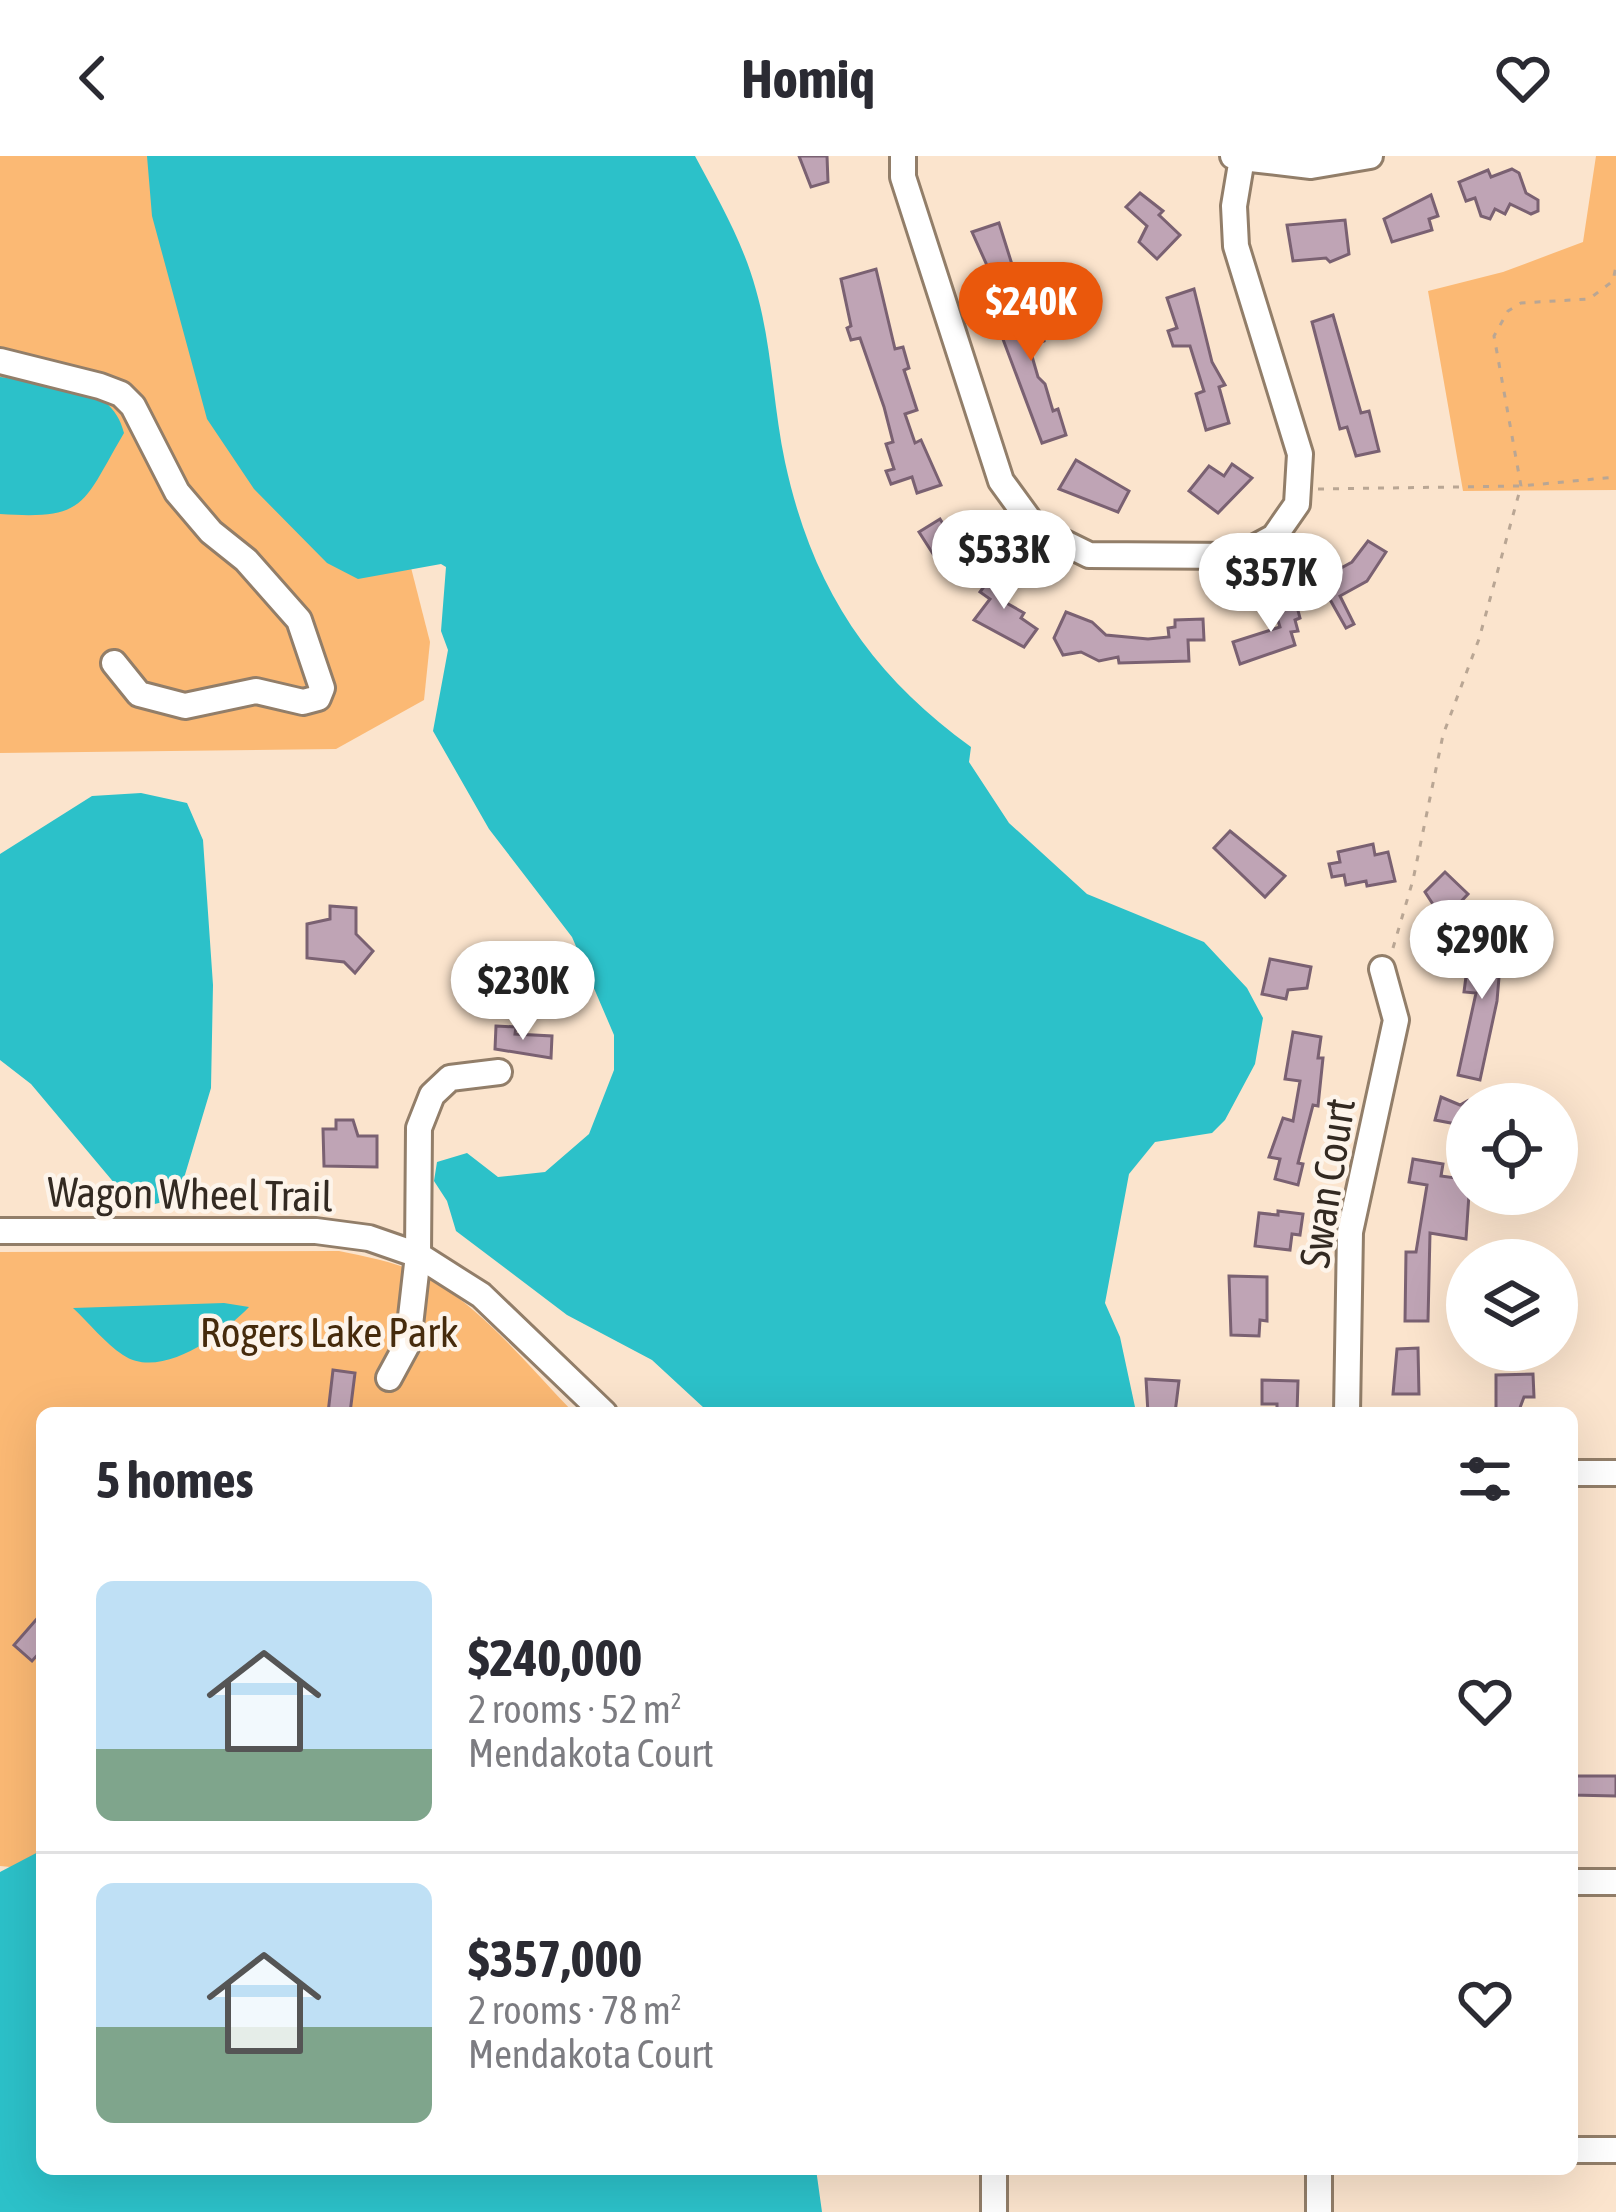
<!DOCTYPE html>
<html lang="en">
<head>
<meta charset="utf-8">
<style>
	:root { --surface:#fff; --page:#f2f2f3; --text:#2b2b33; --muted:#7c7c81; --line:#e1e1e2; --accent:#ea580c }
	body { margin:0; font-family:"Asap Condensed",sans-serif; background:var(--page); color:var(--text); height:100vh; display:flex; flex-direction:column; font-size:45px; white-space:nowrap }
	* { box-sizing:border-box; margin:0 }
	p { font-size:39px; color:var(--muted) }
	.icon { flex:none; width:66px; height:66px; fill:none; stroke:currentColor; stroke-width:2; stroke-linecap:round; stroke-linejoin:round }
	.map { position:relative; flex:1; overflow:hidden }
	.sheet { position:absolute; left:36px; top:1251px; width:1542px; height:768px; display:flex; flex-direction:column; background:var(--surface); border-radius:18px; box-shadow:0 12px 48px #0002 }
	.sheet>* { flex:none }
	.tools { position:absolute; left:1446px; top:927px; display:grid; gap:24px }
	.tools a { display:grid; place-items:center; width:132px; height:132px; border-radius:50%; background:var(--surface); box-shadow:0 12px 48px #0002; font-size:60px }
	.price { position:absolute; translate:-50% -102px; padding:0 27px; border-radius:42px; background:#fff; color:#222; font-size:39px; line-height:78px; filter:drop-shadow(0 3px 6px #0008) }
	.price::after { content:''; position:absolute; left:50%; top:72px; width:36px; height:27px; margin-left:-18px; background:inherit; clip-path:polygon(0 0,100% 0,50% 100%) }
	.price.on { background:var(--accent); color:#fff }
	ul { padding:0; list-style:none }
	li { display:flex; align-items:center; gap:36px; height:300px; padding:0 60px }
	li+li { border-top:3px solid var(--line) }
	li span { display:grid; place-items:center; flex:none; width:336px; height:240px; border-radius:18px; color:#555 }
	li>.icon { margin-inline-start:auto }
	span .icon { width:144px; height:144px; fill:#fffc; stroke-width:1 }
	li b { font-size:51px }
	h2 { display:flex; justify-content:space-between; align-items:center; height:144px; padding:0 60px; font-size:51px }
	header { display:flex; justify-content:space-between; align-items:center; height:156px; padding:0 60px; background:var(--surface); font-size:54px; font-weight:700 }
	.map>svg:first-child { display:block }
</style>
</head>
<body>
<header><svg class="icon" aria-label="back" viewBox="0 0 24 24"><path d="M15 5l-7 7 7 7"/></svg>Homiq<svg class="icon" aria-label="heart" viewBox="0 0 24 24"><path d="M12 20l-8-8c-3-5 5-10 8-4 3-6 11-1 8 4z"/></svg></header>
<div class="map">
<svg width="1616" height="2056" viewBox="0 0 1616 2056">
	<rect width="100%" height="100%" fill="#fbe4cd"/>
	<g fill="#fbb974">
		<path d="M0,0H182L407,396L430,486L424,544L336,593L0,597Z"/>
		<path d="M1596,0H1616V334L1463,335L1428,135L1503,116L1583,86Z"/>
		<path d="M339,1095C372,1102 408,1108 437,1127C489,1160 531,1213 574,1257H42V1714L0,1710V1096Z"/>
	</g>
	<g fill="#2cc1c9">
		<path d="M147,0H695C718,43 743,86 756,134C772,190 773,249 785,306C812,431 869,517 971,591L969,606L1009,667L1087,738L1204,786L1247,832L1263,862L1255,908L1225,964L1212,977L1155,986L1129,1018L1105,1147L1120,1181L1135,1251L1126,1257L704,1252L652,1204L567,1159L456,1075L447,1045L434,1025L437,1006L467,997L498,1021L545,1016L589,978L614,914V879L572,781L489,673L433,575L448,494L441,475L446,411L441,408L358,423L327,407L254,333L207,263L152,60Z"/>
		<path d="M0,221C43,228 112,223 124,277C82,348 88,364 0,358Z"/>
		<path d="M141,637L187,647L203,684L213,829L211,932L178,1042L151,1049L126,1041L31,928L0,904V698L92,640Z"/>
		<path d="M224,1147L249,1151C223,1178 161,1225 123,1199C105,1187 89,1167 73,1152Z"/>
		<path d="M42,1694V2013H816L822,2056H0V1716Z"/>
	</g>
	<g fill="#bfa4b5" stroke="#7a6172" stroke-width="3">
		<path d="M799,0H827L828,26L811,31Z"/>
		<path d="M1512,13L1519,17L1526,37L1538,44V55L1531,58L1510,48L1505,58L1495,53L1490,63L1481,60L1475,42L1466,45L1459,26L1488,14L1491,21Z"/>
		<path d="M1140,37L1163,55L1159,59L1180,79L1157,103L1139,86L1147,70L1126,51Z"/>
		<path d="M1431,39L1438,60L1429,63L1432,74L1392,86L1384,63Z"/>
		<path d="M1345,64L1349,98L1330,106L1326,102L1293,105L1287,69Z"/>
		<path d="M999,67L1015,118L994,125L972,76Z"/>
		<path d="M876,113L895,193L903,191L909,212L904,214L917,254L905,258L915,287L921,284L941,329L917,337L912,321L891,328L886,315L894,313L886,288L893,286L884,251L860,182L851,184L847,172L851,170L841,123Z"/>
		<path d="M1194,133L1212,206L1225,229L1219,231L1229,267L1206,274L1196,238L1204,235L1190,190H1173L1168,175L1177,172L1167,142Z"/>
		<path d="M1046,136L1040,153L1044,185L1029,190L1038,221L1045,228L1053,255L1058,253L1066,279L1042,287L1001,178L1010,175L1006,149Z"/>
		<path d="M1333,159L1361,257L1369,255L1379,295L1356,300L1347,271L1340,273L1312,166Z"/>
		<path d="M1076,304L1129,335L1118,356L1059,333Z"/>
		<path d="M1232,308L1252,322L1218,357L1189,335L1209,310L1224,320Z"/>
		<path d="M940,363L950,379L957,381L966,375L979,396L958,409L955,403L942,412L919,376Z"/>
		<path d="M1368,385L1386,396L1367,425L1340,440L1354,468L1346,472L1319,424L1352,406Z"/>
		<path d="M996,414L1015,428L1003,445L1024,457L1021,462L1037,473L1024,491L974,464L990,443L980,436Z"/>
		<path d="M1295,443L1300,462L1295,464L1298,475L1291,476L1295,489L1240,508L1233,486L1280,471L1273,448Z"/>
		<path d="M1066,456L1092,466L1106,479L1148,483L1169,481L1168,472L1175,471V464L1203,463L1204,484H1188L1189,505L1119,507L1118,501L1099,505L1081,496L1063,499L1054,482Z"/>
		<path d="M1230,675L1285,720L1265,741L1214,692Z"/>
		<path d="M1373,688L1375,699L1388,696L1395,725L1367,730L1366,725L1346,729L1344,719L1332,721L1329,708L1340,706L1338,696Z"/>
		<path d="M1445,716L1468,738L1455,752L1465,761L1450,776L1431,758L1436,753L1425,736Z"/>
		<path d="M330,750L356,752V778L373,795L355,817L344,806L307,802V768L330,763Z"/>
		<path d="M1482,772L1503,774L1497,845L1480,924L1458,919L1476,837L1464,836L1468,805L1478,806Z"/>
		<path d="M1270,803L1311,811L1307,832L1288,834L1286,843L1262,838Z"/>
		<path d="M496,870L516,871L515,878L552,880L551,902L495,893Z"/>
		<path d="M1293,876L1321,881L1318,902H1323L1318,950L1313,949L1298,1007L1303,1008L1298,1029L1275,1023L1280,1003L1269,1001L1283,962L1293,965L1300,925L1285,923Z"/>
		<path d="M1441,941L1460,949L1467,945V991L1451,987L1456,968L1435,964Z"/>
		<path d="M336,964H353L358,980H377V1011L324,1010L323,973H336Z"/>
		<path d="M1413,1003L1443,1008L1441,1020L1463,1023L1469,1038L1466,1083L1430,1077L1428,1165H1405L1406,1096H1416L1427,1029L1409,1026Z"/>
		<path d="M1278,1055L1303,1058L1300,1079L1292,1078L1290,1094L1255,1090L1259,1057L1278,1059Z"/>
		<path d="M1229,1120L1267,1121V1165L1260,1164L1259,1180L1231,1179Z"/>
		<path d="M1418,1192L1419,1238H1393L1397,1193Z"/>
		<path d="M333,1214L355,1217L350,1257H328Z"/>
		<path d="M1533,1218L1534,1241H1524L1518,1257H1496V1219Z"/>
		<path d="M1146,1223L1179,1225L1175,1257H1148Z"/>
		<path d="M1262,1224L1298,1225L1297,1257H1277V1248H1262Z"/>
		<path d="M42,1457V1494L32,1505L14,1489Z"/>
		<path d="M1572,1620H1616V1640L1572,1639Z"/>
	</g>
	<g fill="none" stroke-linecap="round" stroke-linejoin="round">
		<defs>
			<g id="minor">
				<path d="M903,0V21L1001,325L1036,373L1089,399L1239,400L1274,381L1297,348L1300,298L1236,90L1234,50L1242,2L1233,0"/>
				<path d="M1242,2L1311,10L1370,0"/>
				<path d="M0,205L100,230L121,238L133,250L177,336L211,376L246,404L299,464L322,532L318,542L303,546L256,535L185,550L139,538L114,507"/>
				<path d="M0,1075H316L369,1082L418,1099L481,1139L604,1257"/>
				<path d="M389,1222L408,1187L418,1099L419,972L432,939L450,922L499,916"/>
				<path d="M1347,1257L1350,1076L1396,864L1382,813"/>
				<path d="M1572,1317H1616"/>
				<path d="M1572,1726H1616"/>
				<path d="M1572,1994H1616"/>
				<path d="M994,2056V2013"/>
				<path d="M1319,2056V2013"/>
			</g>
		</defs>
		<use href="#minor" stroke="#927e69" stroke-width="30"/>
		<g stroke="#b9a694" stroke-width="3" stroke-dasharray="6 9" stroke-linecap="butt">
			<path d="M1318,333L1521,330L1616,321"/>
			<path d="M1393,792L1413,724L1443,579L1479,483L1521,330L1494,180L1508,155L1521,147L1589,143L1613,125L1616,110"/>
		</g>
		<use href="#minor" stroke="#fff" stroke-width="24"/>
	</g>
	<g text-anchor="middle" stroke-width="9" stroke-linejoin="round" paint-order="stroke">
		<g font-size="42" fill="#332a22" stroke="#fdf4ea">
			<text transform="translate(1327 1027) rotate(-81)" y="15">Swan Court</text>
			<text transform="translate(190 1038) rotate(1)" y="15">Wagon Wheel Trail</text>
		</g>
		<g font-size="42" fill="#462b0c" stroke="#fdf4ea">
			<text x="329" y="1191">Rogers Lake Park</text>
		</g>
	</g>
</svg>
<div class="tools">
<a><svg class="icon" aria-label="locate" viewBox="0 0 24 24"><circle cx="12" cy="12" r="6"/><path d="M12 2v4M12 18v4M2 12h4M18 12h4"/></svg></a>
<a><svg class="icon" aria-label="layers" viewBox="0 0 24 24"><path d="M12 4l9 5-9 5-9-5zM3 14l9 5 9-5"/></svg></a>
</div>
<b class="price on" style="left:1031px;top:208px">$240K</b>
<b class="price" style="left:1004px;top:456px">$533K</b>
<b class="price" style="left:1271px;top:479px">$357K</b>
<b class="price" style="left:1482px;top:846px">$290K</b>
<b class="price" style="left:523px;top:887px">$230K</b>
<section class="sheet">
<h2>5 homes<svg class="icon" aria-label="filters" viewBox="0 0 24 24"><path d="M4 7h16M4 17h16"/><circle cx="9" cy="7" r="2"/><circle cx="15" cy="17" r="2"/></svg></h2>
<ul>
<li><span style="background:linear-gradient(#bfe0f5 70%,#7fa58c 0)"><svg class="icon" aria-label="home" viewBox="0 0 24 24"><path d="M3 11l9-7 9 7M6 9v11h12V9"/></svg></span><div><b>$240,000</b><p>2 rooms · 52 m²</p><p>Mendakota Court</p></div><svg class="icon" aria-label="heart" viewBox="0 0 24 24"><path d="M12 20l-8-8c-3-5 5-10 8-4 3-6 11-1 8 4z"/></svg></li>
<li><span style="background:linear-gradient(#bfe0f5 60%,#7fa58c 0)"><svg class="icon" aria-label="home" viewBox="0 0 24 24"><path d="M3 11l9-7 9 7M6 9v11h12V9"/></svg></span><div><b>$357,000</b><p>2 rooms · 78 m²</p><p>Mendakota Court</p></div><svg class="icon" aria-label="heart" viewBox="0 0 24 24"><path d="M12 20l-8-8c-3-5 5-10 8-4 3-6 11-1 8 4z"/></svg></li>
</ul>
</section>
</div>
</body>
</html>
